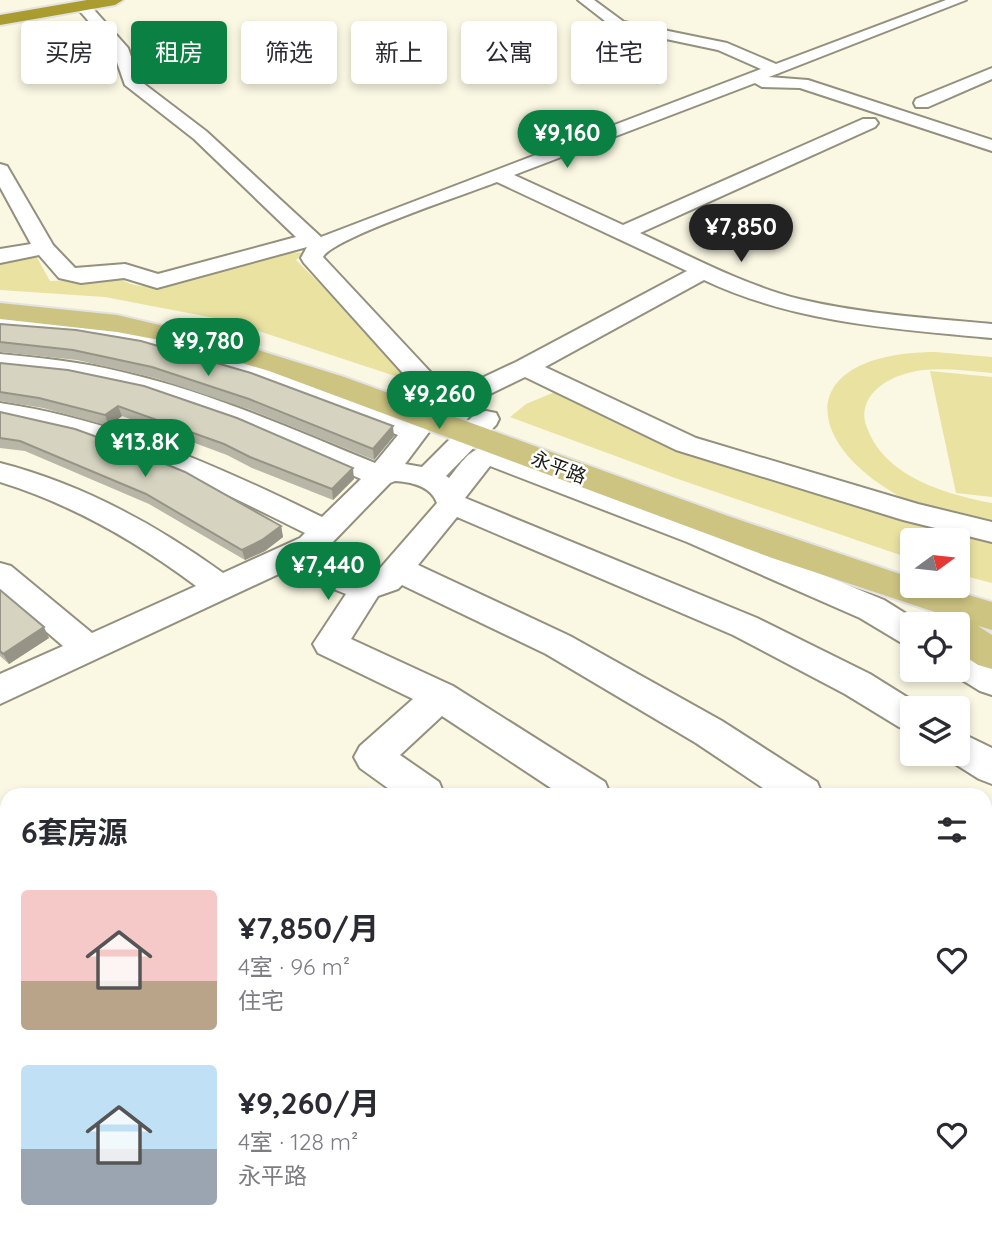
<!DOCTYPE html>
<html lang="zh">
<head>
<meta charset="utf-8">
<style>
	:root { --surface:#fff; --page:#f2f2f3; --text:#2b2b33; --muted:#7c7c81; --accent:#0b8043 }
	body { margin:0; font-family:Quicksand,"Noto Sans SC",sans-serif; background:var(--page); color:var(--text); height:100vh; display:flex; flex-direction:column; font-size:26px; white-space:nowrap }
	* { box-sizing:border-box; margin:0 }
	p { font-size:23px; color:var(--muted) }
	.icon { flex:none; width:38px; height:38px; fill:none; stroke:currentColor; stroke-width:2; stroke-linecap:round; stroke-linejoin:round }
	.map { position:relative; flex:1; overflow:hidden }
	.drawer { position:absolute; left:0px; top:788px; width:992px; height:450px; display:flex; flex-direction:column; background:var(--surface); border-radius:21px 21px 0 0; box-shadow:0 4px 10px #0003 }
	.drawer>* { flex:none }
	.guide { position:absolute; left:21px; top:21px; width:950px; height:63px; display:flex; gap:14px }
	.needle { width:46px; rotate:75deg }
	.controls { position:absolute; left:900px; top:528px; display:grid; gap:14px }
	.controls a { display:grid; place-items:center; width:70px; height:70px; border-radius:7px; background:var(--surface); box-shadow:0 4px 10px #0003; font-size:35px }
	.price { position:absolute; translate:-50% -60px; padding:0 16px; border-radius:24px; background:var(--accent); color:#fff; font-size:23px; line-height:46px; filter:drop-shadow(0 2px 4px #0008) }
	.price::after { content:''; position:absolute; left:50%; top:42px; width:21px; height:16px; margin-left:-10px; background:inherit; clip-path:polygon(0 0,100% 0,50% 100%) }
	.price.selected { background:#222; color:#fff }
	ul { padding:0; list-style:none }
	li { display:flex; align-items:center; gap:21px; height:175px; padding:0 21px }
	li span { display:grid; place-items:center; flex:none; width:196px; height:140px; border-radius:7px; color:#555 }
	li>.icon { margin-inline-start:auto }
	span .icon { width:84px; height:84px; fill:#fffc; stroke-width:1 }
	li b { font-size:30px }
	h2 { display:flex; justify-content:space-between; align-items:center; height:84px; padding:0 21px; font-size:30px }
	.tag { padding:0 24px; border-radius:7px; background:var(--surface); box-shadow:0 4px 10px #0003; font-size:24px; line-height:63px }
	.tag.selected { background:var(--accent); color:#fff }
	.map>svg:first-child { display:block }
</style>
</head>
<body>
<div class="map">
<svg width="992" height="1237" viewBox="0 0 992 1237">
	<rect width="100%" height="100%" fill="#faf7e3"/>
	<g fill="#eae2a1">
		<path d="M34,252L50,281L119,278C160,306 234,258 278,252C287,251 297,253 306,253L296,260L408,371L401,378L225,320L105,297L0,290V257Z"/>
		<path d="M935,352L992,357V373C969,371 946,368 923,370C902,373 879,381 868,400C863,409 863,420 868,430C886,477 948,495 992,503V583L957,574V541H912V559L675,478L510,417L526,404L562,389L714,451L910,502C798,445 794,353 935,352Z"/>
		<path d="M930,371L992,377V497L956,493Z"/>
	</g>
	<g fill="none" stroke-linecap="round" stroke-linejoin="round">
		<defs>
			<g id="minor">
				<path d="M578,0H594L624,22L727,43L776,64L946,0H966L769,77L808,80L992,140V151L800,88L762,87L755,83L514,175L623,225L863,119H875L878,123L875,127L640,233C692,257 744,285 799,299C863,314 927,318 992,324V338C894,329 795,323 704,280L545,367L696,438L918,504L992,522V542L903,520L676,450L525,377L455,411L446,413L437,411L304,263L301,258L307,247L157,288L124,278L81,283L59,278L39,255L0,263V249L31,244L0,187V164L7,166L53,245L75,268L125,264L158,274L296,237L194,139L125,85L112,48L78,9V3H88L128,48L139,80L206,131L321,237L761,69L718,50L614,28ZM497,182L687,271L516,362L450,393L323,257C333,238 469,193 497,182Z"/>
				<path d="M992,68V79L928,107H916L914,103L916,99Z"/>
				<path d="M0,317C155,325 281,372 425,426L429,432L405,464L422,467L476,413L486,411L496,413L499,419L496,425L446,476L449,478C462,462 473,442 495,448L709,528L884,600L924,625H912V646L900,642L860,618L687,542L490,466L465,498L757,618L870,674L926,709H912V732L899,727L845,694L733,635L457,517L418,565L570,636L722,721L817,782L822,794H772L696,743L546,654L402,585L398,589L378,596L351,639L453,686L605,782L610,794H560L442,716L400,755L439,782L444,794H396L360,768L354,757L360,746L413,699L318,653L313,644L346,594L303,577L298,565L0,704V674L63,646L0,592V563L11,566L92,633L196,586C136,541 71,504 0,482V463C82,484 155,524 223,573L300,538L305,533C207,484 110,436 0,419V403C115,420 218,466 322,517L361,479C281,444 201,405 116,386C78,377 39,373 0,370V354C41,358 82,362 122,372C210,392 292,429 375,463L398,435C303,398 207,359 107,341C71,335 36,333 0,331ZM395,481C411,482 431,486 437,503L376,573H354L329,563L327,548L390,483Z"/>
				<path d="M957,647L992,664V695L980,691L946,670H957Z"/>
				<path d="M957,731L992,748V784L979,779L944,757L942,754H957Z"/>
				<path d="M985,898L992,900V944L985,941Z"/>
				<path d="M985,1062L992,1065V1115L985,1112Z"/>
			</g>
			<path id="major" d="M0,303L117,315L236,343L344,377L728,516L912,578V586H938L992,602V630L978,626L992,635V669L978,665L957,651V625H941L953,618L772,558L269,371L170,342L117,332L0,319Z"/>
			<path id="highway" d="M87,0H123L115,5L0,25V15Z"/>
		</defs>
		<use href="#minor" stroke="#93907e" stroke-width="4"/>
		<use href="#major" stroke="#e4e3e3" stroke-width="4"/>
		<use href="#highway" stroke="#e4e3e3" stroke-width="4"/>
		<use href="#minor" fill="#fff" fill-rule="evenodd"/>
		<use href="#major" fill="#cdc482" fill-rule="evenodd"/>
		<use href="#highway" fill="#ab9c2f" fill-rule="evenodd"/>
	</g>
	<g fill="#b8b6a6">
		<path d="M0,324L394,436L374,460L251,410L155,378L77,360L0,352Z"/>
		<path d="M0,363L354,479L333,500L252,468L227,455L122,416L109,426L43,408L0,401Z"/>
		<path d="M0,412L281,526L283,537L265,551L245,560L149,504L25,451L0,448Z"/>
		<path d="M0,590L49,638L9,664L0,656Z"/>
	</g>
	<g fill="#969487">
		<path d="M118,406L122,416L109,426L105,415Z"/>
		<path d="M393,426L394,436L374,460L373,449Z"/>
		<path d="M353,468L354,479L333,500L332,489Z"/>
		<path d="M281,526L283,537L265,551L245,560L242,550Z"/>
		<path d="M44,627L49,638L9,664L3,654Z"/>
	</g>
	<g fill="#d6d4c1" stroke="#969487" stroke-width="2">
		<path d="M0,324L76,330L141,341L251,373L393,426L373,449L249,399L152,367L73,350L0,342Z"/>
		<path d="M0,363L68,370L144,386L237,418L353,468L332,489L250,457L224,444L118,406L105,415L39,398L0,392Z"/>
		<path d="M0,412L75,429L122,446L185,472L281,526L262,540L242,550L146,494L20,441L0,438Z"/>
		<path d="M0,590L44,627L3,654L0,651Z"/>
	</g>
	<g text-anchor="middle" stroke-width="5" stroke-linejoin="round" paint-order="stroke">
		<g font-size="19" fill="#1a1912" stroke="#fff">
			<text transform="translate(559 467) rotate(21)" y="7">永平路</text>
		</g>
	</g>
</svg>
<div class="controls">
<a><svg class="needle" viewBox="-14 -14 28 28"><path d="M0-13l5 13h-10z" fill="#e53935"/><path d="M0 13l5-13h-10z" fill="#7c7c81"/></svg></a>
<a><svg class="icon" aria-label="locate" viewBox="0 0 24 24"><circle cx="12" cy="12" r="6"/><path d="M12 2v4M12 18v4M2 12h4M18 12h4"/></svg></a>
<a><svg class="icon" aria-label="layers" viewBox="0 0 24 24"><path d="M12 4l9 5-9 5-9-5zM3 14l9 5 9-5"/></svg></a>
</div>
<b class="price" style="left:567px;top:170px">¥9,160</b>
<b class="price selected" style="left:741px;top:264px">¥7,850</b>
<b class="price" style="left:208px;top:378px">¥9,780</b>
<b class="price" style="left:439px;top:431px">¥9,260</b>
<b class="price" style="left:145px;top:479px">¥13.8K</b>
<b class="price" style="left:328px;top:602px">¥7,440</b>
<div class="guide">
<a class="tag">买房</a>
<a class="tag selected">租房</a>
<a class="tag">筛选</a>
<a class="tag">新上</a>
<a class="tag">公寓</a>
<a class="tag">住宅</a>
</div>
<section class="drawer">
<h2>6套房源<svg class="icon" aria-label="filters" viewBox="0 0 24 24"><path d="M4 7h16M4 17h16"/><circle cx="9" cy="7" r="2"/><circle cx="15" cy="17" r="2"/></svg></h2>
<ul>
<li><span style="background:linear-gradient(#f6c9c9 65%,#b9a48a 0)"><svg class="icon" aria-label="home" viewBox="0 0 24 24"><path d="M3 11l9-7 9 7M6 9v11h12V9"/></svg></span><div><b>¥7,850/月</b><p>4室 · 96 m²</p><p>住宅</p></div><svg class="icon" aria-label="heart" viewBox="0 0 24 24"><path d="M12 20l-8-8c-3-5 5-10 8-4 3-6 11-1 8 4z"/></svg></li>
<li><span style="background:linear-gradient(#bfe0f5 60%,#9aa5b1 0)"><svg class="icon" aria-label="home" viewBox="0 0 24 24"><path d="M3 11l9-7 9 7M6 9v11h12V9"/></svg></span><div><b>¥9,260/月</b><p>4室 · 128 m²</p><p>永平路</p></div><svg class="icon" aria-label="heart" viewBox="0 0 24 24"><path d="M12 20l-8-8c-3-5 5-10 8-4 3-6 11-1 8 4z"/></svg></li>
</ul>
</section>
</div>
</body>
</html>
